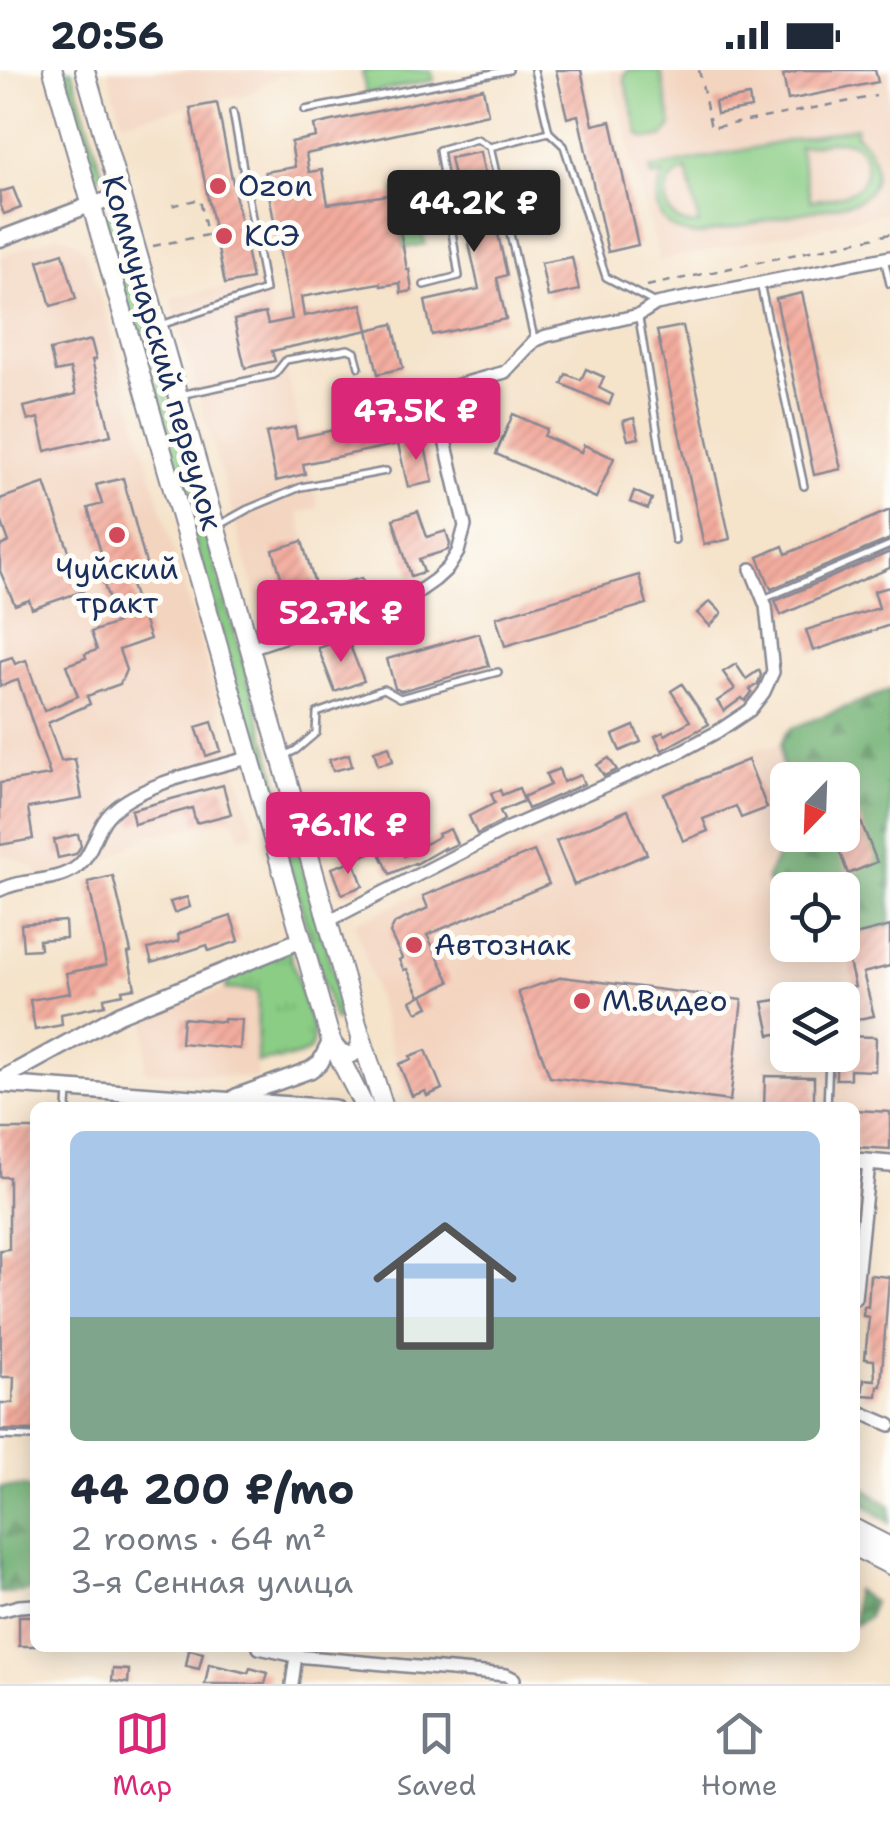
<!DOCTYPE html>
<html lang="en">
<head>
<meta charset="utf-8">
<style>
	:root { --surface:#fff; --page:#f2f2f3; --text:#1f2937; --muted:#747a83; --line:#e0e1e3; --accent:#db2777 }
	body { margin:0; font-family:"Shantell Sans",sans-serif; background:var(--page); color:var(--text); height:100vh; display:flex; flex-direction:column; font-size:38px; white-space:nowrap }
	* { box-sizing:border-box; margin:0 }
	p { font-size:32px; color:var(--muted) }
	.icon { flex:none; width:55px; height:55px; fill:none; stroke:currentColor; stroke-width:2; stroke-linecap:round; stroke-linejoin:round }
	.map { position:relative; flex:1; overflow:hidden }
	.panel { position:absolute; left:30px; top:1032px; width:830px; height:550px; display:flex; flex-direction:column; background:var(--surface); border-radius:15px; box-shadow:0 5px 25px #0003 }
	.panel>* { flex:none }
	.needle { width:65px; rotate:203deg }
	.fabs { position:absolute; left:770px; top:692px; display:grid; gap:20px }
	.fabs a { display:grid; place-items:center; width:90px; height:90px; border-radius:15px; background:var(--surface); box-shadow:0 5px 25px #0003; font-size:50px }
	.price { position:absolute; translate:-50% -85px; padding:0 22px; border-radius:10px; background:var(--accent); color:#fff; font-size:32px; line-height:65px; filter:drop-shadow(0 2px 5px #0008) }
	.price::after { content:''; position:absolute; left:50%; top:60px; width:30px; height:22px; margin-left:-15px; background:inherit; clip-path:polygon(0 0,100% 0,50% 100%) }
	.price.on { background:#222; color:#fff }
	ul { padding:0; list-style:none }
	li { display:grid; align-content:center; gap:20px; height:530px; padding:0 40px }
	li span { display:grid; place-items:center; height:310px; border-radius:15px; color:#555 }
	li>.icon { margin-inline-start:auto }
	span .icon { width:180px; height:180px; fill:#fffc; stroke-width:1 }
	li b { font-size:42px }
	.status { display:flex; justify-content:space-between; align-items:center; height:70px; padding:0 50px; background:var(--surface); direction:ltr }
	.status svg { height:28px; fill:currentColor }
	.tab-bar { display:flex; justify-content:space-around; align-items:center; height:140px; border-top:2px solid var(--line); background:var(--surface); font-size:28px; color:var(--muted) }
	.tab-bar a { display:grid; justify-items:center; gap:5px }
	.tab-bar .on { color:var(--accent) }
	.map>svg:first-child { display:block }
</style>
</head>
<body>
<div class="status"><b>20:56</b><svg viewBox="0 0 49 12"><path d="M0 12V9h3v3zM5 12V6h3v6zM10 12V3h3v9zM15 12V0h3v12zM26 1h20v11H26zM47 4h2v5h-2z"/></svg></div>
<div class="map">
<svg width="890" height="1614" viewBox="0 0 890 1614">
	<defs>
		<pattern id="grass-tufts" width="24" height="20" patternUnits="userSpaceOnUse" patternTransform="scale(2.5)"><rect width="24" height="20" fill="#8bcd85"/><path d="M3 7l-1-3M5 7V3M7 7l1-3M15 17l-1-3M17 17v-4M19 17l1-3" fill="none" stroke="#77b075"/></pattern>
		<pattern id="forest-firs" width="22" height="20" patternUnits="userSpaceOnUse" patternTransform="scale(2.5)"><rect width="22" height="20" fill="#70b072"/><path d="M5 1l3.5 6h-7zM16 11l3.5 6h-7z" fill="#5b9061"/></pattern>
		<pattern id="building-hatch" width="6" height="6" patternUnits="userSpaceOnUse" patternTransform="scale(2.5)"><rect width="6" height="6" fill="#f3ac9e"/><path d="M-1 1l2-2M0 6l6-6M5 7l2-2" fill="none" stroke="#d0948a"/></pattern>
	</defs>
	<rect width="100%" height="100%" fill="#fdfcf7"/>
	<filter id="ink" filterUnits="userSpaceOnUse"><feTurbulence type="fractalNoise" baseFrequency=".01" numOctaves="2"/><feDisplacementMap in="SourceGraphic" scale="20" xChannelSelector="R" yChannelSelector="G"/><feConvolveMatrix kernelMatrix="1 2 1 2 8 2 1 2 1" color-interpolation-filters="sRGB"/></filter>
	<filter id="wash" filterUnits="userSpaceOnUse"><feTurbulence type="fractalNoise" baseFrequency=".0048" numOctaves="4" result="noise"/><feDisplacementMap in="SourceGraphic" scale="40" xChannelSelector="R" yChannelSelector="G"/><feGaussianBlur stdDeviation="2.25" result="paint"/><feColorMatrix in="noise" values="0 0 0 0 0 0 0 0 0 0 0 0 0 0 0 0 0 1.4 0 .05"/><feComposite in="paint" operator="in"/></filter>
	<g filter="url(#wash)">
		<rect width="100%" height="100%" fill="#f5e3ca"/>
		<g fill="#f3d4bf" fill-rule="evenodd">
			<path d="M108,0H307L278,6L249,24L122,51Z"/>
			<path d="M610,0H890V142L659,191Z"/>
			<path d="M59,165L74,171L84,181L93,201L255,763L240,767L235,751L145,766L112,789L77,804L45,820L36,798L7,785L0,787V187Z"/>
			<path d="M262,210L303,367L318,437L298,443L328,541L266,561L171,228Z"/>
			<path d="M781,674L786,768L767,808L787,861L788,875H793L800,891L830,875H842L843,868L890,856V1084L855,1082V1038H467L416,1032L405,1025L355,852L759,678ZM788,930H842V985H788Z"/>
			<path d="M226,919L258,921L256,1008L145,1001L147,946Z"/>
		</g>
		<g fill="url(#grass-tufts)" stroke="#537e72" stroke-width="2.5">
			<path d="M60,0H72L103,105L92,108Z"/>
			<path d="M114,144L346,947L334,950L101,148Z"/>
			<path d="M289,880L313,961C313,966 313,975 310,979C303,989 269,990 257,992L258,921L226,919L228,909L234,902Z"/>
		</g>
		<g fill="url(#forest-firs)" stroke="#467068" stroke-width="2.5" fill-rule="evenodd">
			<path d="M890,620V856L843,868L842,820H788L787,861L767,808L786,768L781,674L786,664L792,658ZM788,710H842V765H788Z"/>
			<path d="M856,1412L876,1427L890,1435V1453L855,1428Z"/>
			<path d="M0,1417H25L35,1421V1518L21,1522L0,1523Z"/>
			<path d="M855,1520L873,1532L868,1547L855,1555Z"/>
		</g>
		<g fill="#8bcd85" stroke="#537e72" stroke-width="2.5" fill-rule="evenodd">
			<path d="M370,0H431L434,10L366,24L362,2Z"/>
			<path d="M629,0H657L661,3L672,55L664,66C655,68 647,71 639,65L624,8L626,2Z"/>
			<path d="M856,57V65C878,84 885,116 855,132L697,165C661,162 647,136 664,105L652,107L650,99ZM833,71C836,71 846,71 849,72C868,79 872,105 857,118C845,127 825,128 811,131L799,77ZM687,100L699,154C663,159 652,112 687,100Z"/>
			<path d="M413,117L425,174L404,178L395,120Z"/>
		</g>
		<g id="blocks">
			<g fill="url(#building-hatch)">
				<path d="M556,0H581L593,55L611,51L638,175L608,182L578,45L567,48Z"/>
				<path d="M796,0H875L878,12L788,30L783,5L796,2Z"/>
				<path d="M483,18L488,44L306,84L309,102L322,100L328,134L394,124L407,200L409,199L412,221L401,223L400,213L381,216L380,213L301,227L304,246L362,234L368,260L272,281L275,291L245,298L234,250L265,243L268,254L292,249L265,102L295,97L291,72L316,67L314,55Z"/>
				<path d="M749,26L751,38L717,44L715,32Z"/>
				<path d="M217,33L252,209L225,214L190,38Z"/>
				<path d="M480,82L507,205L497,208L506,249L432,265L425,231L479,219L450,88Z"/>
				<path d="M13,118L21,138L4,144L0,135V122Z"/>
				<path d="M63,183L76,229L51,236L38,191Z"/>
				<path d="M572,187L579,220L548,227L541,193Z"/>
				<path d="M802,223L841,399L814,405L776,229Z"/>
				<path d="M393,254L403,298L378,304L368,260Z"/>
				<path d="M683,256L730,469L704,475L657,261Z"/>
				<path d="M91,270L96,289L92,290L111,365L46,381L38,348L28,351L24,337L76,324L70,299L55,302L50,280Z"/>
				<path d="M586,299L604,307L599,318L613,325L609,335L562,314L566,304L581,310Z"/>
				<path d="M475,325L477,337L466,339L471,361L459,364L452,330Z"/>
				<path d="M513,344L547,359L544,366L581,382L584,375L614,388L596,428L496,384Z"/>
				<path d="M393,347L398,374L303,394L305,404L276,411L266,363L295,357L297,368Z"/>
				<path d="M634,348L639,368L628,370L623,351Z"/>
				<path d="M423,368L433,412L408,417L398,374Z"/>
				<path d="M123,408L146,494L125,499L150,569L119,580L126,600L120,614L87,626L90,634L48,653L61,691L75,689L82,729L28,738L33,769L0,775V713L50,705L18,610L0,616V591L12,587L15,594L26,590L44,641L78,626L66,595L86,588L85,584L97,580L91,562L117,553L103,512L109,510L88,438L102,434L96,415Z"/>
				<path d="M45,413L83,521L32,539L29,530L15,535L0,501V476L9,472L0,447V429Z"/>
				<path d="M634,421L652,429L648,439L630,432Z"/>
				<path d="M890,440V469L771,519L758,487L783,476L786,484Z"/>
				<path d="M418,441L427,467L446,461L450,474L448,480L419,489L424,502L411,506L393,449Z"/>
				<path d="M302,471L320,531L291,540L273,480Z"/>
				<path d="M890,482V498L781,545L775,531Z"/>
				<path d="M639,505L647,534L505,576L496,547Z"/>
				<path d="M362,508L367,524L348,529L343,513Z"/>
				<path d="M890,517V555L813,581L806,560L879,538L874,521Z"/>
				<path d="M710,531L722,543L710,556L697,543Z"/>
				<path d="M479,563L489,596L401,621L395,618L387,589Z"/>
				<path d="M347,568L364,611L335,622L318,578Z"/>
				<path d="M736,594L746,609L759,600L761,605L758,614L750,619L752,622L745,631L742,628L724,641L717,631L735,619L723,602Z"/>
				<path d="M682,614L709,654L662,680L655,666L663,662L665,665L690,651L671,621Z"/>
				<path d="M212,652L221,681L206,686L196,657Z"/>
				<path d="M634,656L641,672L620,681L613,665Z"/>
				<path d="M389,676L393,691L378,695L374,681Z"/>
				<path d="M349,684L352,696L333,701L329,690Z"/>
				<path d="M609,688L617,700L604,706L597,695Z"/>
				<path d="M748,690L767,738L741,748L736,736L703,749L708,761L683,771L664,724Z"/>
				<path d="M559,699L563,712L580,705L584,714L528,739L523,727L550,715L546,704Z"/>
				<path d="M842,704L877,792L848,804L833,765H842Z"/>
				<path d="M223,715L231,744L196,753L192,738L134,754L131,740Z"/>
				<path d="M519,718L524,731L500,741L504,750L477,764L469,746L495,733L491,723L500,720L502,725Z"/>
				<path d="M628,740L647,784L574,815L556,771Z"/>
				<path d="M381,751L392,777L398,774L404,786L439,766L438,764L450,759L457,774L444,780V778L416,794L415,793L390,804L378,779L355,789L348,773L373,763L370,756Z"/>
				<path d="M78,764L81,776L76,784L58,788L54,770Z"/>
				<path d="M534,781L549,814L427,865L450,912L423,925L429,937L417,942L411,931L422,925L420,926L407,899L404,900L399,890L402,888L390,863L395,853L428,838L423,826Z"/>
				<path d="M354,790L363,816L342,824L332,798Z"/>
				<path d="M113,806L131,882L128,883L135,918L122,920L123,924L104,928L105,935L61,944L62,955L35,960L30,930L70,923L66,903L106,895L88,812Z"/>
				<path d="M187,827L190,837L174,843L170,832Z"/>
				<path d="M231,846L239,871L209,881L207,875L152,893L148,879L179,871L178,865L180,863Z"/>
				<path d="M65,851L66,868L39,870L40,879L23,880L21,854Z"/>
				<path d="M890,856V896L863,903L874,946L842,952V930H810V925L855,917L843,868Z"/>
				<path d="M562,907L742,930L730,1031L550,1007L518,922Z"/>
				<path d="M788,928V962L770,965L763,932Z"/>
				<path d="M183,948L224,952V949L242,950L240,979L181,973Z"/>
				<path d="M842,966L876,967L875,1001L850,1000V1009H836V985H842Z"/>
				<path d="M426,980L442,1019L427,1026L425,1021L412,1026L399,994L412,989L410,986Z"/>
				<path d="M765,1006L814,1007V1038H764Z"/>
				<path d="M855,1040L890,1042V1079L855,1077Z"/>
				<path d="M0,1059H35V1361L0,1360V1333H13L14,1307H1L0,1180L9,1179V1107H0Z"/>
				<path d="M870,1205L889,1207L881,1316H878L877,1326L862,1325L864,1309L875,1310L874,1290L865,1289L869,1247L863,1246L864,1236L868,1237Z"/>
				<rect x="19" y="1546" width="16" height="30"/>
				<path d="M189,1580L203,1583L199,1599L186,1596Z"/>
				<path d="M209,1594L248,1603L250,1598L268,1603L265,1614H205Z"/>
				<path d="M113,1599L129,1600L128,1613L112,1611Z"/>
			</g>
		</g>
	</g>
	<g filter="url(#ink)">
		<use href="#blocks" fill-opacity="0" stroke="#888994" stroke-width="2.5"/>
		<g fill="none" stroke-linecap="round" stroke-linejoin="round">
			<defs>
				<g id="service">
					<path d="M534,0L549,62L564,76L606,207L653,232"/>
					<path d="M305,40L509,0"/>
					<path d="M884,188L890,214"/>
					<path d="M760,213L804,416"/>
					<path d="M424,215L459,206L439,80L477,69L490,77"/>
					<path d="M639,248L675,470"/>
					<path d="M161,255L265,220L233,42"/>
					<path d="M534,268L490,77L549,62"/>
					<path d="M180,325L274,305L286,290L348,279L355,282L359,297"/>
					<path d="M219,455L248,439L301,417L386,401"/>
					<path d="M766,528L890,475"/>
					<path d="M284,686L296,680L316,663L317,643L384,619L400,628L498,602"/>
					<path d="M786,986L829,987L827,1038"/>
					<path d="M67,1038L68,1021"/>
					<path d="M0,1366L35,1367"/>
				</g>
				<g id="minor">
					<path d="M250,578L418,522L435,510L448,498L458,482L465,456L437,336L439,325L444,319L505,302L534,271L546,266L639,245L656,234L890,187"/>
					<path d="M0,820C23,808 52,813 74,799C92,787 94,763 107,747C133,715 209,699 248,688"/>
					<path d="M328,851L511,757L676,684L717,662L750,640L764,622L773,602L766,536L751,499"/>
					<path d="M855,1228L869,1093"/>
					<path d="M855,1340L890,1355"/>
					<path d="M0,1541L19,1536L35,1535"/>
					<path d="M259,1578L296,1586L506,1605L514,1609"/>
					<path d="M292,1614L296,1586"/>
				</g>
				<path id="tertiary" d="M0,169L90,135L121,126"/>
				<g id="secondary">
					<path d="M0,1010L120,944L301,870"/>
					<path d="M0,1014L334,1038"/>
					<path d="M236,1027L310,1000L320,993L331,971L341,983L350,985L358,981L360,964"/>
					<path d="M855,1091L890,1094"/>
				</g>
				<g id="primary">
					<path d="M53,0L331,971L365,1038"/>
					<path d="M85,0L357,954L384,1038"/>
					<path d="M855,1459L890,1477"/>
					<path d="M855,1477L890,1495"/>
				</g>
			</defs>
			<use href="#service" stroke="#888994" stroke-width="10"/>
			<use href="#minor" stroke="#888994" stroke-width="16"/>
			<use href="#tertiary" stroke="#888994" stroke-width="19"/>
			<use href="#secondary" stroke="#888994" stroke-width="20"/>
			<use href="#primary" stroke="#888994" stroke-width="22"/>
			<g stroke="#888994" stroke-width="2.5" stroke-dasharray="8 8" stroke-linecap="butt">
				<path d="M699,0L711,58L876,26"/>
				<path d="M153,176L207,165L200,129L171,136"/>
				<path d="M647,216L890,164"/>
			</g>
			<use href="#service" stroke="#fff" stroke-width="5"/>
			<use href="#minor" stroke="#fff" stroke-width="11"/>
			<use href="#tertiary" stroke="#fff" stroke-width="14"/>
			<use href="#secondary" stroke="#fff" stroke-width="15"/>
			<use href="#primary" stroke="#fff" stroke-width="18"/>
		</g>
	</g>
	<g fill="#d1495b" stroke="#fdfcf7" stroke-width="4">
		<circle cx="218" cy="116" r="10"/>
		<circle cx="224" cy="166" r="10"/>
		<circle cx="117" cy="465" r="10"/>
		<circle cx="414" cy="875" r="10"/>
		<circle cx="582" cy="931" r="10"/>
	</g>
	<g text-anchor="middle" stroke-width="10" stroke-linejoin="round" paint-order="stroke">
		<g font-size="30" fill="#1b2f5e" stroke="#fdfcf7" text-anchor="start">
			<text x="238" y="126">Ozon</text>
			<text x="244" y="176">КСЭ</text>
			<text x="117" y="509" text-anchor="middle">Чуйский<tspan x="117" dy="34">тракт</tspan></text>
			<text x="434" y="885">Автознак</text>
			<text x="602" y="941">М.Видео</text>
		</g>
		<g font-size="30" fill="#1b2f5e" stroke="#fdfcf7">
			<text transform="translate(162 283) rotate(74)" y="10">Коммунарский переулок</text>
		</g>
	</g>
</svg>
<div class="fabs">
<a><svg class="needle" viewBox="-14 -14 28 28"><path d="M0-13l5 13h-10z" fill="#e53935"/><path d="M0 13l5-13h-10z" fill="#747a83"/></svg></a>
<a><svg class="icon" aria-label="locate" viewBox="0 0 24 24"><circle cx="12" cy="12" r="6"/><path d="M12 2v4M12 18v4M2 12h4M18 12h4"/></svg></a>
<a><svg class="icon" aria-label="layers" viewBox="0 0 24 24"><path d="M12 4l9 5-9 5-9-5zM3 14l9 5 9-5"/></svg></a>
</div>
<b class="price on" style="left:474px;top:185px">44.2K ₽</b>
<b class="price" style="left:416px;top:393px">47.5K ₽</b>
<b class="price" style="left:341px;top:595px">52.7K ₽</b>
<b class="price" style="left:348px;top:807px">76.1K ₽</b>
<section class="panel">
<ul>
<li><span style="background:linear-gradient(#a9c7e8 60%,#7fa58c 0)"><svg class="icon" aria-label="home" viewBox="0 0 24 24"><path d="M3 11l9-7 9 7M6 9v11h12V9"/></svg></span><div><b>44 200 ₽/mo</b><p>2 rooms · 64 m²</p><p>3-я Сенная улица</p></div></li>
</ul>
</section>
</div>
<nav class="tab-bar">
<a class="on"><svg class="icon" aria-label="map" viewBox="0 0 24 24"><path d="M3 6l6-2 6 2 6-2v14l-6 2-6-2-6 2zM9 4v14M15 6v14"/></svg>Map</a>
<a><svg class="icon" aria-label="saved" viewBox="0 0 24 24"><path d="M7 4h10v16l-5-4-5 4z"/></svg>Saved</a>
<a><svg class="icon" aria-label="home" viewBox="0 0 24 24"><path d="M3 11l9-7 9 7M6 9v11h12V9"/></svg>Home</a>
</nav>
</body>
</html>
